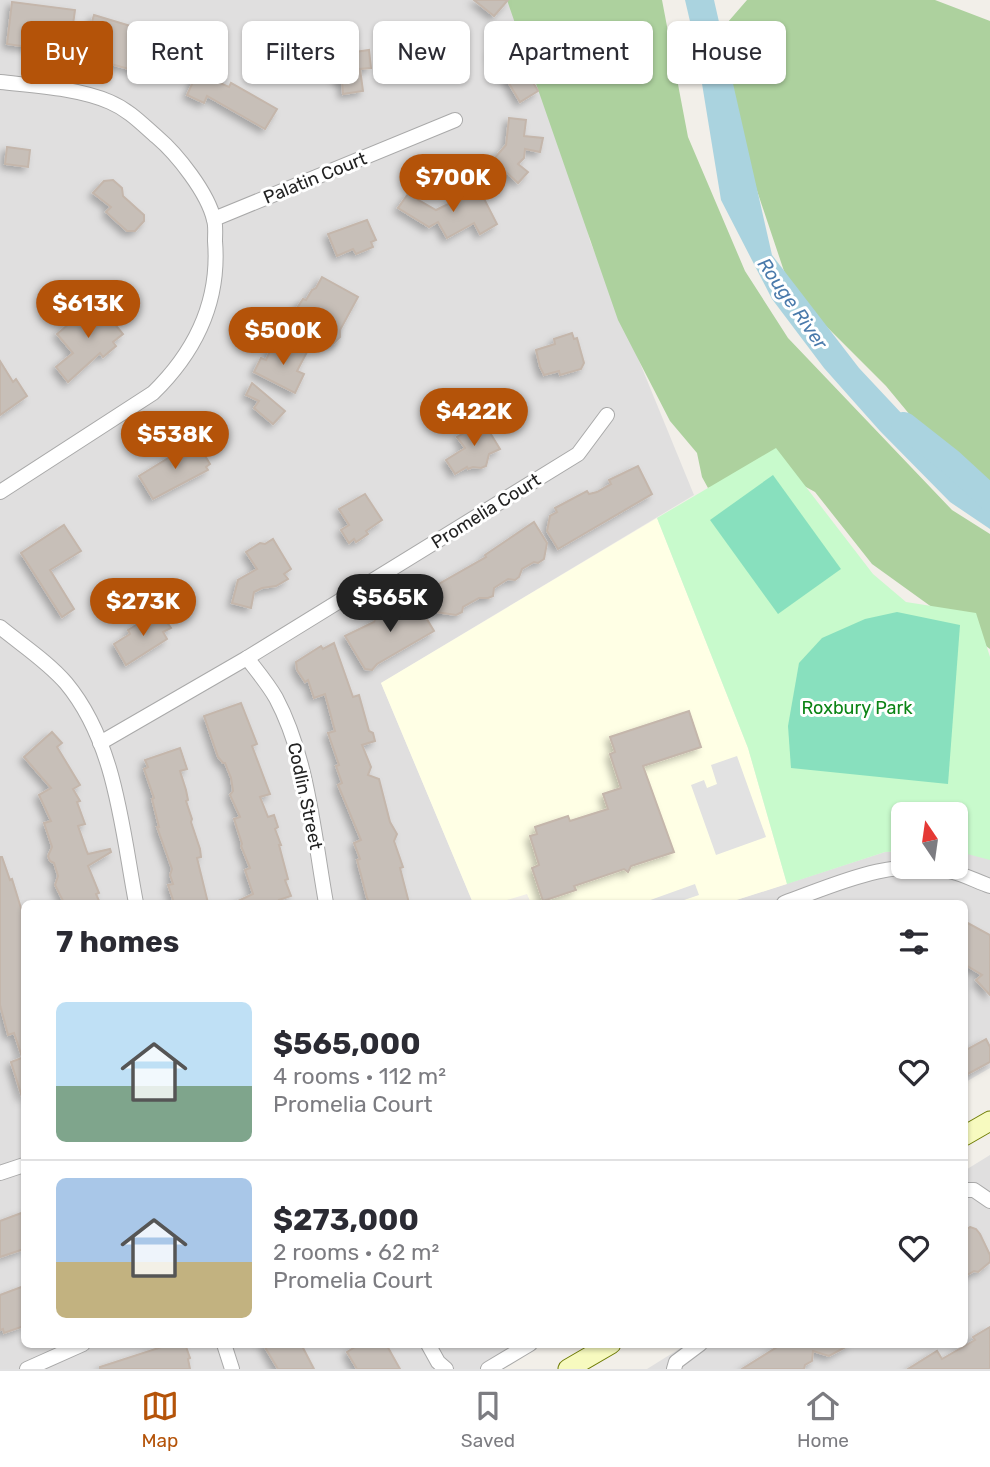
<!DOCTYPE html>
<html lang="en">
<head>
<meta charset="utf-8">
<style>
	:root { --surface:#fff; --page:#f2f2f3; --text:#2b2b33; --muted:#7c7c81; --line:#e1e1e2; --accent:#b45309 }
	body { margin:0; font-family:Rubik,sans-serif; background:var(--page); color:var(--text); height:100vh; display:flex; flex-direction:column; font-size:26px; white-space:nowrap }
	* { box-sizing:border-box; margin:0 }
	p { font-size:23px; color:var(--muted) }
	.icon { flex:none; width:38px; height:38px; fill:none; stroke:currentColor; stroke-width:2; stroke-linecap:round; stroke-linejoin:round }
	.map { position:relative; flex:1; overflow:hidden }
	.side { position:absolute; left:21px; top:900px; width:947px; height:448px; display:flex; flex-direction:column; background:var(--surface); border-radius:10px; box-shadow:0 2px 5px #0004 }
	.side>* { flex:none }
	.banner { position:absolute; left:21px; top:21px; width:948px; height:63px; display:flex; gap:14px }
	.needle { width:46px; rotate:347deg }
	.buttons { position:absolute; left:891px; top:802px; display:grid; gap:14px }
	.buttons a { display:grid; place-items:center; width:77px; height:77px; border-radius:10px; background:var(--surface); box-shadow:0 2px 5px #0004; font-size:35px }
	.price { position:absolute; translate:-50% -60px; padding:0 16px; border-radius:24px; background:var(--accent); color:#fff; font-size:23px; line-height:46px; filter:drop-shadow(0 2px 4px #0008) }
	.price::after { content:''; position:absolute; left:50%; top:42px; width:21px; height:16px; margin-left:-10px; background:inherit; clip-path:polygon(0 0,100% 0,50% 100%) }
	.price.current { background:#222; color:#fff }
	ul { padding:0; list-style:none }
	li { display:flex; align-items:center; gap:21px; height:175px; padding:0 35px }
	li+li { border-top:2px solid var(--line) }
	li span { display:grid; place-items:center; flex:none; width:196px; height:140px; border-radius:10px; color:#555 }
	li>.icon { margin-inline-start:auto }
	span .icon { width:84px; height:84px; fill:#fffc; stroke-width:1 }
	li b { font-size:30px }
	h2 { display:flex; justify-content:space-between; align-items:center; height:84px; padding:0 35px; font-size:30px }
	.tag { padding:0 24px; border-radius:10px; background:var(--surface); box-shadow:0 2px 5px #0004; font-size:24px; line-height:63px }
	.tag.current { background:var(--accent); color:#fff }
	.dock { display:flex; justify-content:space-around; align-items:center; height:98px; border-top:2px solid var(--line); background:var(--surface); font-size:19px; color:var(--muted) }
	.dock a { display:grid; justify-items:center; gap:4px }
	.dock .current { color:var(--accent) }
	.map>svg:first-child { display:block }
</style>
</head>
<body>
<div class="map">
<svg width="990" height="1369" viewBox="0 0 990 1369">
	<defs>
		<filter id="shadow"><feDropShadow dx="-4" dy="4" stdDeviation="3.5" flood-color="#0004"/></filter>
	</defs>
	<rect width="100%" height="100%" fill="#f2efe9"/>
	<g fill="#e0dfdf">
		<path d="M0,0H521L536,28L590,241L694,495L381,683L473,903H24V1344H522L480,1369H0Z"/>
		<path d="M956,848L990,859V1068L964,1083V903H727L885,852L903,851V866H956Z"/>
		<path d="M990,1155V1369H647L687,1344H964V1171Z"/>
	</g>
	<path fill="#ffffe5" d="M657,518L748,748L787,884L727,903H531L527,894L497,903H473L381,683Z"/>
	<g fill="#add19e">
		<path d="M507,0H662L688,137L745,271L788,338L952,510L990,534V649L872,564L815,492L768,466L708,488L702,477L697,453L670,421L618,320Z"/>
		<path d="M747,0H935L990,21V494L949,462L886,386L811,311L787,280L742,146L721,30Z"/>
	</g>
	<path fill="#c8facc" d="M776,448L873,574L906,602L976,613L990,657V860L956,851V814H903V851L885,852L787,884L748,748L657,518Z"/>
	<g fill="#88e0be">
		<path d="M773,475L841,569L778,614L710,520Z"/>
		<path d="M897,612L960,625L948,784L791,768L788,726L799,663L822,638L865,619Z"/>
	</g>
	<g fill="#e2e2e2">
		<path d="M737,756L766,837L716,855L691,785L704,780L707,788L717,784L711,765Z"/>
		<path d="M695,884L699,895L675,903H642Z"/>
	</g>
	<path fill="#aad3df" d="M685,0H714L772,255L859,368L933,447L990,492V529L950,502L880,431L824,368L772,299L721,200L696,47Z"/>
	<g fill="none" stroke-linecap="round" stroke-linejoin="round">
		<path stroke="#aad3df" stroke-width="26" d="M904,425L951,462L990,498"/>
	</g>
	<g fill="#c7bfb8" stroke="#c4b6ab" stroke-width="2" filter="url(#shadow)">
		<path d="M474,0H508L494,16Z"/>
		<path d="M12,2L75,10L69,53L7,44Z"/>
		<path d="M94,15L147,31L136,71L82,56Z"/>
		<path d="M176,26L190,47L195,38L206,43L217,34L220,44L206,75L177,62L171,63L167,60L165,52Z"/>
		<path d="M510,42L517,55L522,53L529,65L524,67L538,91L520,102L491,53Z"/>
		<path d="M369,50L371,68L360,69L363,91L343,94L342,81H338L336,66L342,65L341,54Z"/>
		<path d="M197,73L229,87L231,83L277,109L265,129L207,96L204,103L187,95Z"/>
		<path d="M509,118L526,120L524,136L543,138L540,152L525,149L524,158L518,164L528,172L518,183L493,160L506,145Z"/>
		<path d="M7,147L30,150L28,167L5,164Z"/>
		<path d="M113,180L122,188L123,196L144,215V221L135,231H127L106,212L111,207L93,193L104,181Z"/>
		<path d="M479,189L497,224L480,234L474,223L447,238L438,222L429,227L398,208L408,194L436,210Z"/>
		<path d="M367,220L376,240L371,242L373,247L356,254L353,249L337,256L328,234Z"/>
		<path d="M322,277L358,297L340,330V337L334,343L284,313L295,311L303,299L306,300L312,290L316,288Z"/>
		<path d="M96,301L123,334L113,342L116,346L103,357L100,353L68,382L56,367L73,353L57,334Z"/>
		<path d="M572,333L574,339L577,338L584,363L581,369L560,375L559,371L544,375L540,367L536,350L555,344L554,339Z"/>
		<path d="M290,344L307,352L297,371L304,374L295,393L254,372L261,358L266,360L272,347L285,353Z"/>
		<path d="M0,361L13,382L16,379L27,396L0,415Z"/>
		<path d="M252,383L285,411L273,424L254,408L259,401L246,395Z"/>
		<path d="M481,418L500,449L489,454L486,466L481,468L473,467L468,469L467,467L455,474L446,460L465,448L457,437L467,431L465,427Z"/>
		<path d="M196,441L210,464L206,467L208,470L153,499L139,476Z"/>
		<path d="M638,466L652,494L558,549L547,531L550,516L557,512L555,508L587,491L589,494L597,492L611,484L609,480Z"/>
		<path d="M365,494L382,520L366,531L368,534L356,542L354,539L349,543L341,530L349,525L339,509Z"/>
		<path d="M534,522L547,543L544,559L538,563L534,562L522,569L519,577L515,580L508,579L494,588L493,596L488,598H479L463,607L462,612L456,615L436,612L430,589L486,557L485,555Z"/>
		<path d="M64,525L81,551L50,570L74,609L62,617L21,553Z"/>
		<path d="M273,539L291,569L284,574L288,579L276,586L262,588L254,592L251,608L232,603L238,580L257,569L246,552L260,543L265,544Z"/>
		<path d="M413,596L434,631L377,664L372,670L365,669L345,636L374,622L376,617L385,615L401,606L400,603Z"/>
		<path d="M161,614L171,628L163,632L167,639L126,665L114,644L130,634L128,630L152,615L154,618Z"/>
		<path d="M334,643L353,697L359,695L369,731L373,733L375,741L362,745L371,767L368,775L379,779L390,822L397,834L394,841L403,867L400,868L409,903H370L367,898L357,860L360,859L354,843L361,840L338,785L342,783L336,766L339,765L328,733L335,731L325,694L314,698L308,680L305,682L297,670L296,662L321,646L323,649Z"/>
		<path d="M241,703L257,744L252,746L270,794L260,797L268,817L274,815L278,827L275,829L281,845H279L288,879L285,880L291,896L279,900L280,903H234L253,894L245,870L250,868L241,846L242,844L234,819L240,817L230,795L233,791L231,778L225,763H223L218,757L204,716Z"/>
		<path d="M689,711L701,747L643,766L674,852L631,866L628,872L624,869L574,886L576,890L543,901L532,868L539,865L530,836L537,834L535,827L568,816L570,821L608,809L603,794L621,788L610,754L615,752L610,737Z"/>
		<path d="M52,732L62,743L57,747L80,785L73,789L80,801L77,802L85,824L78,826L87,852L88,854L110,849L111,852L88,866L99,893L96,894L100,903H64L55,885L58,876L54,863L50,861L48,856L52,847L44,823L51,821L39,795L51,788L24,757Z"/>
		<path d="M180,748L187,769L180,771L186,790L188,800L186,801L192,819L191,822L200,849L201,857L197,858L208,903H174L168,885L173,884L170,875L172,869L157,827H159L152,799L154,798L144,769L148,767L145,760Z"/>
		<path d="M0,857H2L10,880L12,879L24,918L22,919L24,927V1056L22,1057L14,1033L8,1035L0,1005Z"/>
		<path d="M964,921L990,935V995L976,980L982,975L964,964Z"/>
		<path d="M986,1039L990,1047V1062L964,1076V1051Z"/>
		<path d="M24,1057V1097H22L11,1062Z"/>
		<path d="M24,1212V1249L0,1257V1221Z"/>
		<path d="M970,1227L976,1229L980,1234L990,1255V1262L978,1272L974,1271L964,1277V1231Z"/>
		<path d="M24,1286V1326L4,1333L3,1329L0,1330V1295Z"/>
		<path d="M990,1327V1369H908L937,1351L942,1359L975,1340L973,1337Z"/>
		<path d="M164,1344H185L190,1358L188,1359L190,1369H100V1367L165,1346Z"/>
		<path d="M263,1344H301L314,1369H278Z"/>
		<path d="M360,1344H386L400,1369H357L347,1352Z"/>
		<path d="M782,1344H851L829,1356L813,1351L812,1361L805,1365L804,1369H742Z"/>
	</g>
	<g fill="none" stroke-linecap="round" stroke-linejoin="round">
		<defs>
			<g id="minor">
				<path d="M0,82C36,86 77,88 110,102C129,110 142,124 157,137C177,154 208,193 214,220C216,226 215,234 215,241C220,302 196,351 153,393L0,492"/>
				<path d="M214,219L455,120"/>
				<path d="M0,627C22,645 48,662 66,683C116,743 122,830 136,903"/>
				<path d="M247,658C257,671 268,684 276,698C308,758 314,836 326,903"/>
				<path d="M100,743L247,658L578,454L607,415"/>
				<path d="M784,903C834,885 894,856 949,871C963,874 976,881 990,886"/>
				<path d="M0,1173L24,1165"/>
				<path d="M964,1190H974L990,1201"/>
				<path d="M224,1344L232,1369"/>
				<path d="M428,1344L438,1362L446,1369"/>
				<path d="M27,1369L83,1344"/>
				<path d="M488,1369L530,1344"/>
				<path d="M674,1369L676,1362L700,1344"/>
			</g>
			<g id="secondary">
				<path d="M964,1136L990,1121"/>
				<path d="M568,1369L611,1344"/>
			</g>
		</defs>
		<use href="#minor" stroke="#a9a9a9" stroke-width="16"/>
		<use href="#secondary" stroke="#707d05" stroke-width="21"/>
		<use href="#minor" stroke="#fff" stroke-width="14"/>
		<use href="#secondary" stroke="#f7fabf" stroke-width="19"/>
	</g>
	<g text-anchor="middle" stroke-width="6" stroke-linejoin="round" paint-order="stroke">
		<g font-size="18" fill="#222" stroke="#fff">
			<text transform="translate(315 178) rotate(-22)" y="6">Palatin Court</text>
			<text transform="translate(486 511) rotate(-32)" y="6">Promelia Court</text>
			<text transform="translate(305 796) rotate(78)" y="6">Codlin Street</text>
		</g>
		<g font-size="18" fill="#0c8416" stroke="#fff">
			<text x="857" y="714">Roxbury Park</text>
		</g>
		<g font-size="19" font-style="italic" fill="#4a7aab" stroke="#fff">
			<text transform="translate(793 303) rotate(55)" y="7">Rouge River</text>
		</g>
	</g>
</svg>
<div class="buttons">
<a><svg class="needle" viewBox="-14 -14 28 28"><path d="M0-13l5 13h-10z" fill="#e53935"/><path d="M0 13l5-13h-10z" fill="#7c7c81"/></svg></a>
</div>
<b class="price" style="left:453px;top:214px">$700K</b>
<b class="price" style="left:88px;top:340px">$613K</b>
<b class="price" style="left:283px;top:367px">$500K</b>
<b class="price" style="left:474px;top:448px">$422K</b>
<b class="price" style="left:175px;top:471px">$538K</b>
<b class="price current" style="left:390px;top:634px">$565K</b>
<b class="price" style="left:143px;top:638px">$273K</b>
<div class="banner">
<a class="tag current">Buy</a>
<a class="tag">Rent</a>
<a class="tag">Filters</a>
<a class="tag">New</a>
<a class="tag">Apartment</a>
<a class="tag">House</a>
</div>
<section class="side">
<h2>7 homes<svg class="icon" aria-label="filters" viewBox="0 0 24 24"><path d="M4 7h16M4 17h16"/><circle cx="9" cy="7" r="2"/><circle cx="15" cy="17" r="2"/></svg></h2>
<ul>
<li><span style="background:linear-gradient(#bfe0f5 60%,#7fa58c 0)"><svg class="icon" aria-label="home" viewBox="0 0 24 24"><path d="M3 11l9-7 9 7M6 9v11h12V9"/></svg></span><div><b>$565,000</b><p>4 rooms · 112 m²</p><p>Promelia Court</p></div><svg class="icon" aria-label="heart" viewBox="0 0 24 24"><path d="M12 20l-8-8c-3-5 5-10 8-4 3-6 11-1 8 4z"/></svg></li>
<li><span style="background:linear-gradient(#a9c7e8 60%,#c2b280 0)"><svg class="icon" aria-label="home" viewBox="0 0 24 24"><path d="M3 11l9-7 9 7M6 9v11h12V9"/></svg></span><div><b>$273,000</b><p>2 rooms · 62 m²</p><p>Promelia Court</p></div><svg class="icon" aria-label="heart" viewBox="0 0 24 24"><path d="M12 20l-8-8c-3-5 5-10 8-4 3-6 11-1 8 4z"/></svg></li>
</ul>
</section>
</div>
<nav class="dock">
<a class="current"><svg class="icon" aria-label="map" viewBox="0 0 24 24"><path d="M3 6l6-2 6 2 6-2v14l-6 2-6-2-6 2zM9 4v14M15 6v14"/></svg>Map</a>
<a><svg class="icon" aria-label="saved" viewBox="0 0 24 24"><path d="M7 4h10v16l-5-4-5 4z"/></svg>Saved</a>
<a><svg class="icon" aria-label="home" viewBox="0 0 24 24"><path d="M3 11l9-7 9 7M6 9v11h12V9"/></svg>Home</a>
</nav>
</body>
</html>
